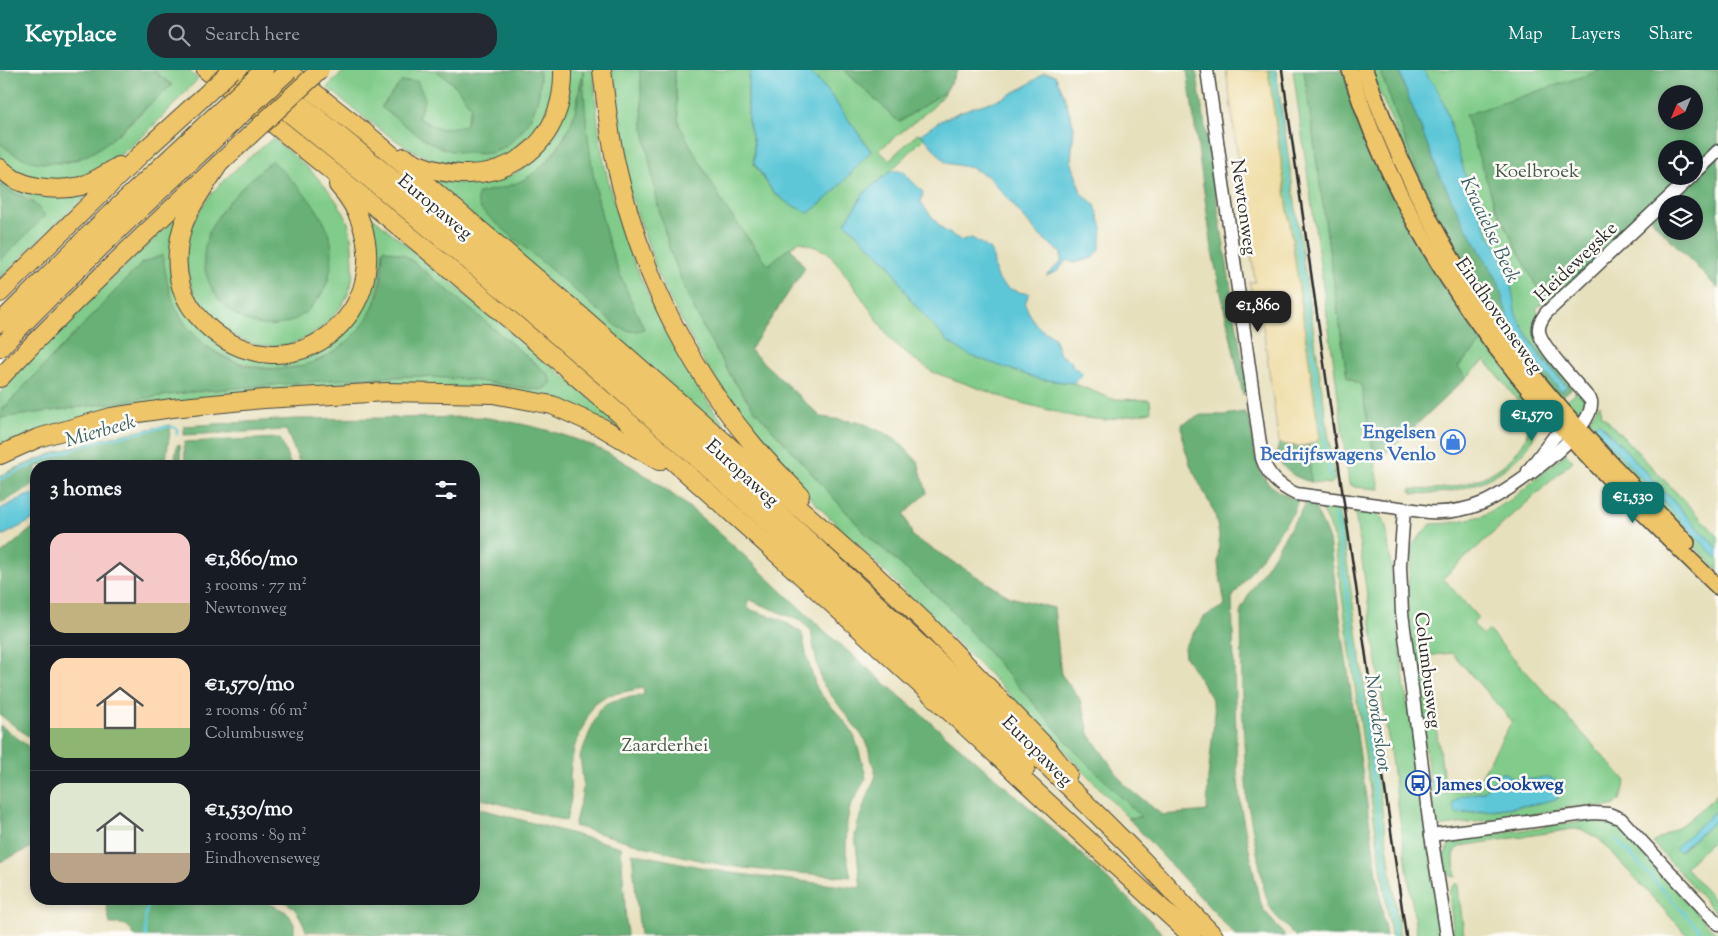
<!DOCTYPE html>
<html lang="en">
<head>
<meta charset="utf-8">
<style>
	:root { --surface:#171b24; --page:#242831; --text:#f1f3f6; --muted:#9ea1a6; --line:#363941; --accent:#0f766e }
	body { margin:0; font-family:"Sorts Mill Goudy",serif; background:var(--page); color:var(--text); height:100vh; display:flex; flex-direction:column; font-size:19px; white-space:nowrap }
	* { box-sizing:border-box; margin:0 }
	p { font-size:16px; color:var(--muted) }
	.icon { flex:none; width:28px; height:28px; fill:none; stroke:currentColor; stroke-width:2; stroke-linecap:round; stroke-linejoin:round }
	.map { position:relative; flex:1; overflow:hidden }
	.sheet { position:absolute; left:30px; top:390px; width:450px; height:445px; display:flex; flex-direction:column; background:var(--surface); border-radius:20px; box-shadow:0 2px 8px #0003 }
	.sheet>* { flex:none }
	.needle { width:32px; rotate:224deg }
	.buttons { position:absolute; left:1658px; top:15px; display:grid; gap:10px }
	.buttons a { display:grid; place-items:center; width:45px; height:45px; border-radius:50%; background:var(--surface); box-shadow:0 2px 8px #0003; font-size:25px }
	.price { position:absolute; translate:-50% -42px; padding:0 11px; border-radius:10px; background:var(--accent); color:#fff; font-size:16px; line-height:32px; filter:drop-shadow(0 1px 2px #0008) }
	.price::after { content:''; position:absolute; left:50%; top:30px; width:15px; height:11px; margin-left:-8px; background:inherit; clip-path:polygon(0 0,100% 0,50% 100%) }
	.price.selected { background:#222; color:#fff }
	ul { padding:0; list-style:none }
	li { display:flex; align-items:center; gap:15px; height:125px; padding:0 20px }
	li+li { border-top:1px solid var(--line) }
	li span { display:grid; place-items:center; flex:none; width:140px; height:100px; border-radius:15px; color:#555 }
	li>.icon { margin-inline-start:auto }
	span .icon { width:60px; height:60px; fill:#fffc; stroke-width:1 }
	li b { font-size:21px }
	h2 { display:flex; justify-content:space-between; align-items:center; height:60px; padding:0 20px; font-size:21px }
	header { display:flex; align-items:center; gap:30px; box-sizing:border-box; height:70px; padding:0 25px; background:var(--accent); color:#fff }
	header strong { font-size:24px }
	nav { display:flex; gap:28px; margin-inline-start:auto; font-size:18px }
	.search { width:350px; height:45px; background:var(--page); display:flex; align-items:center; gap:12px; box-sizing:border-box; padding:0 18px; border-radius:20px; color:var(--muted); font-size:19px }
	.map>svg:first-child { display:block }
</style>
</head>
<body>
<header>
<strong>Keyplace</strong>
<div class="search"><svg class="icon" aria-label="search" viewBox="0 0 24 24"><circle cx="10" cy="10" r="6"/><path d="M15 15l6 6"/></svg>Search here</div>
<nav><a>Map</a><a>Layers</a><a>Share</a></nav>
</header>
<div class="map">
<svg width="1718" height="866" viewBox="0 0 1718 866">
	<rect width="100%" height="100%" fill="#fdfcf7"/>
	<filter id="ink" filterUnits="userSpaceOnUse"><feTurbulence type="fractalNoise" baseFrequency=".02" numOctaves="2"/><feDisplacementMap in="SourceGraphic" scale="10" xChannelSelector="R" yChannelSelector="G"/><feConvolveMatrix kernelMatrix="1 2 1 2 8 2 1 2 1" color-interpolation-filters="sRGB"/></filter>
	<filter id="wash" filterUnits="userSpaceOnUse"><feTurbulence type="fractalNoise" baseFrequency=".0096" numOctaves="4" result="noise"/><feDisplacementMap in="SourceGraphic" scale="20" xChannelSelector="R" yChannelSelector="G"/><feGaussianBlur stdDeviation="1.12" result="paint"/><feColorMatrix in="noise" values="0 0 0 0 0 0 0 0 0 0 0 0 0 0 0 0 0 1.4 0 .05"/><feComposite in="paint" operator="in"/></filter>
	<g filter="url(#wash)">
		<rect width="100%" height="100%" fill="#e7e0bd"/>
		<g fill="#81cc8a" stroke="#567c5a" fill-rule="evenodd">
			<path d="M153,0H188L198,9C157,51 97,129 30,107C19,104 9,96 0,90V73L21,87L58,93L68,92L79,89L117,65L171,15Z"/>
			<path d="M345,0H436L457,17L471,37L465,56L439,59L418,48L425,28L401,12L425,68L504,78C528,59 544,31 539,0H555C552,38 548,59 515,82C448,127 377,57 327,17Z"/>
			<path d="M568,0H594C595,25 597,50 601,75C615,160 651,241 696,313C711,338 729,361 747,383L425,106C466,119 508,117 539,85C545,77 553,69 557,60C562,50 565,13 568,0ZM583,4C585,64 595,135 615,192C623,215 634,237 644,259L479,123C493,120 508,117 520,112C544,101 569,66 575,41C578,29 579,15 583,4Z"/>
			<path d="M612,0H640L643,54L650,94L659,140L670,180L687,224L706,263L732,308L753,338L868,466L944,532L1079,685L1141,747L1128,748L1055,671L993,608L823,441L782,398L741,345L705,294L662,215L627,115L614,34Z"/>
			<path d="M674,0H750L748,18V50L754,73V94L773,122L860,92L871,81L827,20L808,0H844L899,52L946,21L933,37L879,80L889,90L917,64H921L924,68L891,101L864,123L845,153L889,194L910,229L1039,309L1073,313L1112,329L1150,330L1151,342L1105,350L1076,347L1014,331L933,302L914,289L891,270L846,205L828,182L799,171L768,195L725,137L679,55Z"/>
			<path d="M1268,0H1276L1335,410L1331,414L1311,412L1308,376L1320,368Z"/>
			<path d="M1293,0H1304L1347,307L1361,315L1380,419L1355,417L1349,414L1334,295Z"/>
			<path d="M1370,0H1380L1412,89L1452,176L1437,156Z"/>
			<path d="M1395,0H1718V215L1642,139L1536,239L1541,246L1537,251L1575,316L1571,319C1553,298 1534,279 1521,254L1511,263L1459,171ZM1666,24H1694V51H1666ZM1666,79H1694V106H1666ZM1666,134H1694V161H1666Z"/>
			<path d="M273,68C299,90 326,111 343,142C350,154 351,165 352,178C353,191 354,203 351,216C343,243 314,270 286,275C221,286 166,213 193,153C209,117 244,93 273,68ZM272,90L313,135L324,153L329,210L318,230L229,240C172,181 227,131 272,90Z"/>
			<path d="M0,103L16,113L103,110C69,143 32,174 0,209V191L45,146L29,128L8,121L0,115Z"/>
			<path d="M352,130L638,368L555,331L272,324L0,377V348L191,322L331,310L413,306L464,309L539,320L546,319L548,304L415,193L404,185L383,180C380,211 379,237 358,262C316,313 230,309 189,259C178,246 170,229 166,212C164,203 164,194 162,186L142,193L0,342V323L70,248L191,134L177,208L236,280L318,279L368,221Z"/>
			<path d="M1484,271L1541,343C1534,353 1537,364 1529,375C1503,410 1455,427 1412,423L1410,419C1451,422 1501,410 1523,373C1528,365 1529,355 1531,347L1485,290L1466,308L1458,297Z"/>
			<path d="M1579,320L1585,327V339L1576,344L1562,334Z"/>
			<path d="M1600,334L1602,345L1718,466V479L1599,352L1718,490V501L1589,364C1585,350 1592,345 1600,334Z"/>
			<path d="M1566,383L1573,391L1443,508L1478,548L1473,554L1483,565L1488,560L1626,711L1620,730L1615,735L1607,737L1578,736L1530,745L1436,757L1408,545L1407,521L1413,474L1431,454L1450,453L1482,446L1512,429ZM1452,583L1512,651L1474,719L1446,722L1425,586ZM1501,703C1507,705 1516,711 1520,711C1528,711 1538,708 1546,707L1536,734L1462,744L1461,726L1483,722Z"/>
			<path d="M1320,433L1339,435L1400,866H1391L1333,463L1322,441Z"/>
			<path d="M1354,436L1376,439V443L1384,450L1387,462L1405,620L1416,674L1441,866H1417Z"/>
			<path d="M1718,724V738L1676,778L1680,782L1718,748V766L1685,797L1718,834V845L1653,773L1690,749Z"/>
			<path d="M1600,750L1618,756L1718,866H1688L1599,769L1581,759H1572L1461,776C1450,783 1455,795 1456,807L1451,806L1445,800L1444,785L1451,771L1568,753Z"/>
			<path d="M1456,813L1458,816L1464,866H1454L1449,823L1452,817Z"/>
		</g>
		<g fill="#68b076" stroke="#4a6e50" fill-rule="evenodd">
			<path d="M0,0H153L172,15C159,26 147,37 134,48C105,76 87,94 44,93C28,92 12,85 0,73Z"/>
			<path d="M436,0H539C543,28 531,57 508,74C503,78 497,82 491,83C478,85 458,83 445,79C426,74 398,49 381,37L401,12L417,11L425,28L418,48L439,59L465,56L471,37L457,17Z"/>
			<path d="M583,0C585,62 595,134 615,192C624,215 634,237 644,259C634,263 628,261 618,257L482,141C478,134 475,130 479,123C493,120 509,117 521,111C546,99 568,69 575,42C579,29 581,14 583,0Z"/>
			<path d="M640,0H674L679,55L725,137L768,195L790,177L805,198L750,280L821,347L863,353L895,368L918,392L927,423L904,444L913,467L1010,527L1054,538L1061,604L1079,628L1085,644L1089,664L1125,715L1162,745L1207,741L1208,708L1215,643L1211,627L1185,587L1184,577L1204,547L1225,535L1218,494L1219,465L1215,444L1191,397L1183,372L1182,354L1201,345H1224L1245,342C1251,351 1251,358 1252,368C1256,401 1265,420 1298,430L1293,443L1232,528L1237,700L1241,739L1259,829L1264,840L1285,866H1236L1128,748L1141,747L1079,685L944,532L868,466L753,338L732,308L706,263L687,224L670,180L659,140L650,94L643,54Z"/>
			<path d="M844,0H958L946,21L899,52Z"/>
			<path d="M1187,0H1196L1247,320L1243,325L1213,186Z"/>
			<path d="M1304,0H1342L1360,49L1484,271L1458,296L1466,308L1377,392L1374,384L1361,315L1347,307Z"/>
			<path d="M1380,0H1400L1403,13L1439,104L1463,152L1498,211L1534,290L1560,320H1564L1532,274L1539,280L1571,319L1558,330L1505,263L1452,176L1412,89Z"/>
			<path d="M1602,0H1718V73L1694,97V79H1666V106H1684L1551,233L1536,216L1495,136L1465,45ZM1666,24H1694V51H1666Z"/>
			<path d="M1718,85V219L1651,149L1666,135V161H1694V134H1667Z"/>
			<path d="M272,90C293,112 320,135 329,165C335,181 331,209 322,223C275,298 179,229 210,160C223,132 250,110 272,90Z"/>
			<path d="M0,115C16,126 34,128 45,146L0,191Z"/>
			<path d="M383,179L404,185L415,193L548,304L552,311C549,317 546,319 539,320L464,309L413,306L331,310L191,322L0,348V342L142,193L163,185C166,213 172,238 190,260C244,325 351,306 378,225C383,211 382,194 383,179Z"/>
			<path d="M481,347C529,354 576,365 619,389C702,436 765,509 836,571C947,668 1063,760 1165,866H640L632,783L730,803L861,818L855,765L861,743L876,705L866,671L822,613L814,580L811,560L800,551L748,529V539L782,550L802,563L807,588L816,617L823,627L847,654L855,668L864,698L866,708L850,737L847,752L846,782L851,807C805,803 759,802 714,793C667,784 620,769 574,756L582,725L583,711L580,686L598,642C606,628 629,628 644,625L643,618L608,625L593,634L574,678L570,704L571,729L566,751L474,727V396H301L286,360L184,365V356L294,349Z"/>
			<path d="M171,355L165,396H88L81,392H74L67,396H36V413L0,434V406C54,379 112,365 171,355Z"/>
			<path d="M280,368L291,396H185L184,372Z"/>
			<path d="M1279,373L1291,376H1308L1311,412C1293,407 1286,402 1276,386Z"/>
			<path d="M177,375H180L181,396H174Z"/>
			<path d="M1307,431L1313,432C1317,445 1325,457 1329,470L1386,866H1295L1275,845L1269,835L1264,819L1247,730L1242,631L1241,539L1252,519Z"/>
			<path d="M36,455V672L0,645V485Z"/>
			<path d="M0,655L36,682V775L0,792Z"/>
			<path d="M474,737L621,777L627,866H369L367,864L306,861C301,846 295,836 280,829H474Z"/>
			<path d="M105,829H261L288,843L294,854V866H134C128,852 124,854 110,854Z"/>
		</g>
		<path fill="#eeda9e" stroke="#8c8264" d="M1226,0H1268L1320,369C1305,378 1296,377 1279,373L1258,221L1252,223L1249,212H1255Z"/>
		<g fill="#5dc7d8" stroke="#447982">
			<path d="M750,0H808L827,20L871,81L833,123L809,143L789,134L773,122L754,93V73L748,50V18Z"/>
			<path d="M1400,0H1423L1437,19L1444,34L1470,121L1489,165L1500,180L1510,208L1516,245L1541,288L1566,316L1564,320H1560L1534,290L1508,248L1498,211L1463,152L1439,104L1403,13Z"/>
			<path d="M1044,3L1055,5L1064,25L1074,57L1071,90L1081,123L1095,135L1102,158L1100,179L1093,188L1074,193L1066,190L1058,201L1046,206L1061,192V183L1038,164L989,107L972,98L946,93L921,64L940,51L962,41L1003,28L1026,16Z"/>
			<path d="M891,101H902L923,122L921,133L942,159L962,171L972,168C977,172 985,175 989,179C995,187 993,196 996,205C1000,217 1019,224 1029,223L1025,234C1033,252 1036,258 1054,267L1060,285L1071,291L1073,297L1083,303L1073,313L1039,309L971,286L948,272L910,229L889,194L845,153L864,123Z"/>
			<path d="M1599,352L1718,479V490L1594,357L1595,354Z"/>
			<path d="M36,424V448L4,465L0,464V439L26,426Z"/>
			<path d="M1501,703H1505L1516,710L1521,711L1546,707L1555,710C1559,716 1561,722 1557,729L1536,734L1457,744L1453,738V733L1461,726L1483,722Z"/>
			<path d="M1718,738V748L1679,782L1675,778Z"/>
		</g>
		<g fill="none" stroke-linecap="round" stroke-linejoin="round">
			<g stroke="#5dc7d8" stroke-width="2.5">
				<path d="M1273,0L1330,407"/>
				<path d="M0,409L50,387L95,372L164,357H173L177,359V364"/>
				<path d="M1336,444L1395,866"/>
				<path d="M1616,769L1705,866"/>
				<path d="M146,866L145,847L150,829"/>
			</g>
		</g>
	</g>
	<g filter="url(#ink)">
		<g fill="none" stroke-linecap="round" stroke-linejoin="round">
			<defs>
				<g id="minor">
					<path d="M1207,0L1262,388C1268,406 1279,416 1296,424L1429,442C1447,443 1466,440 1483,433C1508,423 1596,361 1591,331C1580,317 1540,276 1539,261C1538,254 1542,249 1546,243L1692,106"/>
					<path d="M1694,104L1718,81"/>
					<path d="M1528,401L1554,367L1569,354"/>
					<path d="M1404,439L1400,495L1402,543L1431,765L1447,866"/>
					<path d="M1431,765L1593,743L1609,744L1621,749L1718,854"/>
				</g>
				<g id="major">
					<path d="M1350,0C1384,111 1445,216 1518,306C1579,382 1649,449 1718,517"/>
					<path d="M1365,0C1402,104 1452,202 1520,289C1570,354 1631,413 1687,473"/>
				</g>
				<g id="highway">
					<path d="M206,0C390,146 570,298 745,455C896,590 1043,729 1192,866"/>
					<path d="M236,0C510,220 778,449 1026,698"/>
					<path d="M286,0L373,69L580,245L873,503L928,555L1047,678L1068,704"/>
					<path d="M602,0C606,31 609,63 616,94C639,196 684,292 751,372C766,391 784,408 800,425"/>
					<path d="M263,4C493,188 716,381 930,584C992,644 1055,702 1116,763C1150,796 1181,832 1214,866"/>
					<path d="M404,87C478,129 565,91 563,0"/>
					<path d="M219,94C207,113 188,138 182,159C177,177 176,198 181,216C185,230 194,243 205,254C242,290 295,295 334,261C351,246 363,225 366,202C371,171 360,139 338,115"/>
					<path d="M0,98C5,102 10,107 16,110C35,119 61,121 81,116C94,112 107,103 119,96"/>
					<path d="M0,223L145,80L202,28"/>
					<path d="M0,253L110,144L219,42"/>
					<path d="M0,278C75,199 154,126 233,52"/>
					<path d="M0,308C80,224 164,145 249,66"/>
					<path d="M0,385L38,368L111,347L172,338L264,329L387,322L493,324L552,335L603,358L659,391"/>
				</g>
			</defs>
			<use href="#minor" stroke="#474641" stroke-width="15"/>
			<use href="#major" stroke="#474641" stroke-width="18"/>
			<use href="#highway" stroke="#474641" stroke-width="20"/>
			<use href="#minor" stroke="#fff" stroke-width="12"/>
			<use href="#major" stroke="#eec569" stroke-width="15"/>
			<use href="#highway" stroke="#eec569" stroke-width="18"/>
			<path stroke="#2b2b2b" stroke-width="2.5" d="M1282,0L1406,866"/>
			<defs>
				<g id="highway-bridge">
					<path d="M202,28L232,0"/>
					<path d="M219,42L264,0"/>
					<path d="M233,52L289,0"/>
					<path d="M249,66L320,0"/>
				</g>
			</defs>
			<use href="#highway-bridge" stroke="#474641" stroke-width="20" stroke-linecap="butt"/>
			<use href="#highway-bridge" stroke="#eec569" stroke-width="18"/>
		</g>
	</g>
	<defs>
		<symbol id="shop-ring" viewBox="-11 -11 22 22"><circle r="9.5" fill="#fdfcf7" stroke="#3f7fe0" stroke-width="1.5"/><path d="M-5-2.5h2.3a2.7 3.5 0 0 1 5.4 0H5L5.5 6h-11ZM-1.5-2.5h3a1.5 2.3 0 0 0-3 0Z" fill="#3f7fe0"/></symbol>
		<symbol id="bus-ring" viewBox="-11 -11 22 22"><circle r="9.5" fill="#fdfcf7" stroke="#1a4fb4" stroke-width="1.5"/><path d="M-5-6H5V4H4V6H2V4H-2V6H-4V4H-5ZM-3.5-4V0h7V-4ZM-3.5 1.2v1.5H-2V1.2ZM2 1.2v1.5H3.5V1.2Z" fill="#1a4fb4"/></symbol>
	</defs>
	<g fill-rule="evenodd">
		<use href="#shop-ring" x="1439" y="358" width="28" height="28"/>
		<use href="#bus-ring" x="1404" y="699" width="28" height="28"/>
	</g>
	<g text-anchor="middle" stroke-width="5" stroke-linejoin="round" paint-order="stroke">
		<g font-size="19" fill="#455b48" stroke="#fdfcf7">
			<text x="1537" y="107">Koelbroek</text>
			<text x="665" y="681">Zaarderhei</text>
		</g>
		<g font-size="19" fill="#2b2b2b" stroke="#fdfcf7">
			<text transform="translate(436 136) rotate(40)" y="7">Europaweg</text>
			<text transform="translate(1245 137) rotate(82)" y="7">Newtonweg</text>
			<text transform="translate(1575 191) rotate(-44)" y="7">Heidewegske</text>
			<text transform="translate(1500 245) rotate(55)" y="7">Eindhovenseweg</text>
			<text transform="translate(743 402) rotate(42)" y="7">Europaweg</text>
			<text transform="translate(1429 600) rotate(83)" y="7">Columbusweg</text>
			<text transform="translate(1038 680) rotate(45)" y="7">Europaweg</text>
		</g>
		<g font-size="19" font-weight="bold" fill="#366cbe" stroke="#fdfcf7" text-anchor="end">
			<text x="1436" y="368">Engelsen<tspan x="1436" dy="22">Bedrijfswagens Venlo</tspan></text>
		</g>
		<g font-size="19" font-weight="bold" fill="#164399" stroke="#fdfcf7" text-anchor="start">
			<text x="1436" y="720">James Cookweg</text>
		</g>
		<g font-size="20" font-style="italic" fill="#3c6268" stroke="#fdfcf7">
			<text transform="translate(1491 159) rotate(65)" y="7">Kraaielse Beek</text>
			<text transform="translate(100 360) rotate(-16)" y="7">Mierbeek</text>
			<text transform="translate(1379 653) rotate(82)" y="7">Noordersloot</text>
		</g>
	</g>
</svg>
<div class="buttons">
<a><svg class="needle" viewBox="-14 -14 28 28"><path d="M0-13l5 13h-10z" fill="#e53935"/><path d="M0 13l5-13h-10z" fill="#9ea1a6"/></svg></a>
<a><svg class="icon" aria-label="locate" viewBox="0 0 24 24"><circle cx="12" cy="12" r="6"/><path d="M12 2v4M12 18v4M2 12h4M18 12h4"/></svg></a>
<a><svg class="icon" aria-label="layers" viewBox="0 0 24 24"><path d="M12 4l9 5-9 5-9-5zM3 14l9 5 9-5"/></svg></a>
</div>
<b class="price selected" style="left:1258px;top:263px">€1,860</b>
<b class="price" style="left:1532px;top:372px">€1,570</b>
<b class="price" style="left:1633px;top:454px">€1,530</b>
<section class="sheet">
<h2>3 homes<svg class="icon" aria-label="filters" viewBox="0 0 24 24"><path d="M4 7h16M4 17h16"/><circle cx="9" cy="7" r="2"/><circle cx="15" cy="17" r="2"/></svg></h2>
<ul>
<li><span style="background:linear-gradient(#f6c9c9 70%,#c2b280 0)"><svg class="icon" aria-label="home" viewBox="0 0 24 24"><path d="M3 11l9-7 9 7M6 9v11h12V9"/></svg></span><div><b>€1,860/mo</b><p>3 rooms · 77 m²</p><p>Newtonweg</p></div></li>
<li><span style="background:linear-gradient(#ffd9b3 70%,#8fb573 0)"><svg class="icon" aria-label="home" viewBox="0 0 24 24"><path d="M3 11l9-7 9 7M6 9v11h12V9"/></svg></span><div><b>€1,570/mo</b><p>2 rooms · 66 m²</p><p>Columbusweg</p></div></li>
<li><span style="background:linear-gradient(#dfe7d0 70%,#b9a48a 0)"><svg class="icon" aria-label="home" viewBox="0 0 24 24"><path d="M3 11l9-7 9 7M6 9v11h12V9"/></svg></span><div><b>€1,530/mo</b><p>3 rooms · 89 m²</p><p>Eindhovenseweg</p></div></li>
</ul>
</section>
</div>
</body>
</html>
